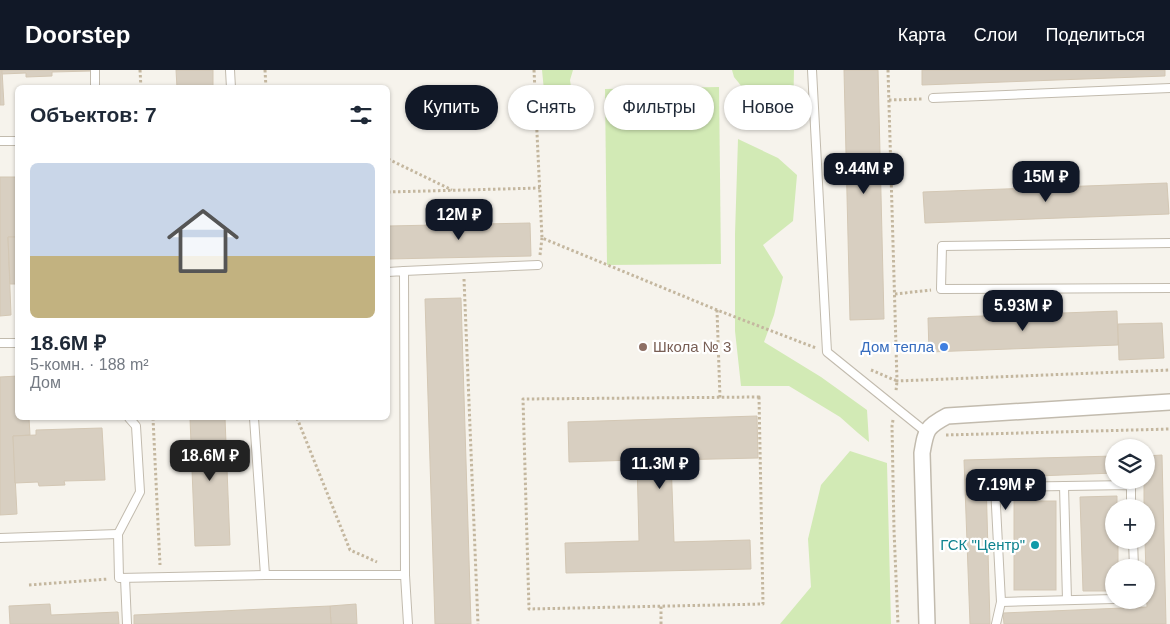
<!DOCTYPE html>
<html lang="ru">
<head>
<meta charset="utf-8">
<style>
	:root { --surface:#fff; --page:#f2f2f3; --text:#1f2937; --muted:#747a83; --line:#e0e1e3; --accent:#111827 }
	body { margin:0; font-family:Arial,sans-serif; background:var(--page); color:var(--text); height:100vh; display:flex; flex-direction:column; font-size:19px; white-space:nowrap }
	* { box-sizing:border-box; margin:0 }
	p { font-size:16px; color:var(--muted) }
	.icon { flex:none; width:28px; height:28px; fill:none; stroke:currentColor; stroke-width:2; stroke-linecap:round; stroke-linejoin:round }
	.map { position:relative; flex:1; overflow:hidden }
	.details { position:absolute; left:15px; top:15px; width:375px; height:335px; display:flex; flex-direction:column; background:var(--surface); border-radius:8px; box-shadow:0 1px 4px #0004 }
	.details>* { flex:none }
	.top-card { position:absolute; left:405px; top:15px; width:475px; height:45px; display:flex; gap:10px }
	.tools { position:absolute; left:1105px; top:369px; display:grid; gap:10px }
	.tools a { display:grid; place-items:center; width:50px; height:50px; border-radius:50%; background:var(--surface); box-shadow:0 1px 4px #0004; font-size:25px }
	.price { position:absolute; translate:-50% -42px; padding:0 11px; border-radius:10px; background:var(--accent); color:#fff; font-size:16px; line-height:32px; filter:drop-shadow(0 1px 2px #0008) }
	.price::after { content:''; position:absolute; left:50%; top:30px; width:15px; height:11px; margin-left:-8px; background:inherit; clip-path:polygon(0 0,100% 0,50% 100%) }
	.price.active { background:#222; color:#fff }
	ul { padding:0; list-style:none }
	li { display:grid; align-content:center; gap:10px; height:265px; padding:0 15px }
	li+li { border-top:1px solid var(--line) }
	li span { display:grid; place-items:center; height:155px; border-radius:8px; color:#555 }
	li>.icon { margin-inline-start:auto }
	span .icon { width:90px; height:90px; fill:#fffc; stroke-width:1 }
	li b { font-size:21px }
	h2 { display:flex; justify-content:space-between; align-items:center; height:60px; padding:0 15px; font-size:21px }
	.chip { padding:0 18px; border-radius:22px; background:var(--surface); box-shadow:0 1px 4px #0004; font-size:18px; line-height:45px }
	.chip.active { background:var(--accent); color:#fff }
	header { display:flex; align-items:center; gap:30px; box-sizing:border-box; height:70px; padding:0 25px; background:var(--accent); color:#fff }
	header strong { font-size:24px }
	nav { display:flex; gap:28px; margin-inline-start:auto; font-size:18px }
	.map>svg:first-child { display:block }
</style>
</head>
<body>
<header>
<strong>Doorstep</strong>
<nav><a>Карта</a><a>Слои</a><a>Поделиться</a></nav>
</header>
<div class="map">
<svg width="1170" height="554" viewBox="0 0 1170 554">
	<rect width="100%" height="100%" fill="#f6f3ec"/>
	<g fill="#d2eab5">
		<path d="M542,0H573L570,10L576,52L546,41Z"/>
		<path d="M732,0H794L793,48L765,57L755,33L734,7Z"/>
		<path d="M719,17L721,194L607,195L605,19Z"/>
		<path d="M738,69L778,88L797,105L793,151L763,175L783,207L774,245L764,272L821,307L867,340L869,372L858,363L840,347L789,316H741L735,261V164Z"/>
		<path d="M850,381L887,393L891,554H780L811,517L808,469L821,415Z"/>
	</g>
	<g fill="#d8cfc1" stroke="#d3c7b4">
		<path d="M0,0H2L4,35H0Z"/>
		<path d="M2,0H92V1L52,2V6L26,7V3L2,4Z"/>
		<path d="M176,0H213V18H177Z"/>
		<path d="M844,0H878L884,249L850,250Z"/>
		<path d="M922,0H1165V6L922,15Z"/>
		<path d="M0,107H18V167H8L11,245L0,246Z"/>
		<path d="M1167,113L1169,144L925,153L923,122Z"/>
		<path d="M530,153L531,186L388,189V156Z"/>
		<path d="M8,167H18V214H10Z"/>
		<path d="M461,228L471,554H435L425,229Z"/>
		<path d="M1117,241L1118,275L929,282L928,248Z"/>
		<path d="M1162,253L1164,288L1119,290L1118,254Z"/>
		<path d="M18,306V348H29L30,365L13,366L17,444L0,445V307Z"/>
		<path d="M757,346L758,388L671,390L674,472L750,470L751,499L566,503L565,473L639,471L637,390L569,392L568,352Z"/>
		<path d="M190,348H225L230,475L195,476Z"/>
		<path d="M102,358L105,410L64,411L65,415L39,416L38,412L15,413L13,366L36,365V360Z"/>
		<path d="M1162,385L1166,554H1004L1003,543L1147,537L1145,470H1146V438H1144V410H1146V386Z"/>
		<path d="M1114,386V403L986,408L990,554H970L964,390Z"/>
		<path d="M1117,426V438H1114V470H1118V498H1114V521H1083L1080,427Z"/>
		<rect x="1014" y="431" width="42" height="89"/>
		<path d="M50,534L51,545L118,542L119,554H10L9,536Z"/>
		<path d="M356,534L357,554H331L330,536Z"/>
		<path d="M330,536L331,554H134V545Z"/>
	</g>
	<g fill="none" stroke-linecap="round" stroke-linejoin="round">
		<defs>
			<g id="lane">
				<path d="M95,0V18"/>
				<path d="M230,0L231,18"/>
				<path d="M812,0L827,282L926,362"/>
				<path d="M933,28L1170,18"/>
				<path d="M0,71H18"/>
				<path d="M1170,173L942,176L941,219L1170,218"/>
				<path d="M404,201L538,195"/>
				<path d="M388,202L404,201L405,505L408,554"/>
				<path d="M0,273H18"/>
				<path d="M129,348L136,356L140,422L118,464L119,508L265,505"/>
				<path d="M254,348L265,505H405"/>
				<path d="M1064,416L1067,530"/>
				<path d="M0,468L118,464"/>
				<path d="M1133,470L1134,498"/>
				<path d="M125,508L127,554"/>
				<path d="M1001,532L1114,529"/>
				<path d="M996,554L1001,532L995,417L1131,415V438"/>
			</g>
			<path id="street" d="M927,554L922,383C926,360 926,357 947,346L1170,332"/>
		</defs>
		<use href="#lane" stroke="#c2bbae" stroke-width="10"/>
		<use href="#street" stroke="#c2bbae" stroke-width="18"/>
		<g stroke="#c4b79f" stroke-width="3" stroke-dasharray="2.5 2.5" stroke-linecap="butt">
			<path d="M140,0L141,18"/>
			<path d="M265,0L266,18"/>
			<path d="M534,0L542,168L717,240L816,278"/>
			<path d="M888,0L897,311L1170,300"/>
			<path d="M889,30L923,29"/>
			<path d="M388,89L452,120"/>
			<path d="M388,122L540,118"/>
			<path d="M540,185L542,168"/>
			<path d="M464,209L478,554"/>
			<path d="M895,224L931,220"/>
			<path d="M717,240L720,328"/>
			<path d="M871,300L897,311L896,321"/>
			<path d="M759,327L763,534L529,539L523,329Z"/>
			<path d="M153,348L160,495"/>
			<path d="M297,348L350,480L377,492"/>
			<path d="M893,350L892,356L894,460L898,554"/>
			<path d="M946,365L1170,359"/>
			<path d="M29,515L108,509"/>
			<path d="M661,554V536"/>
		</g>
		<use href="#lane" stroke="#fff" stroke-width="8"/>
		<use href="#street" stroke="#fff" stroke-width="15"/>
	</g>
	<circle fill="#8d6e63" stroke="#fff" stroke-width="2" cx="643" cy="277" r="5"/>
	<circle fill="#3f7fe0" stroke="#fff" stroke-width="2" cx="944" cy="277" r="5"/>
	<circle fill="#0f9aa8" stroke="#fff" stroke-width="2" cx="1035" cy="475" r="5"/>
	<g text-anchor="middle" stroke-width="4.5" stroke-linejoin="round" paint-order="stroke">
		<g font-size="15" fill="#785e54" stroke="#fff" text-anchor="start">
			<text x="653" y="282">Школа № 3</text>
		</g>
		<g font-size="15" fill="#366cbe" stroke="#fff" text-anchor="end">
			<text x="934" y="282">Дом тепла</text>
		</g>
		<g font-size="15" fill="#0d838f" stroke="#fff" text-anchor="end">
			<text x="1025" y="480">ГСК "Центр"</text>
		</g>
	</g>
</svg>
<div class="tools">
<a><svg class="icon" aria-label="layers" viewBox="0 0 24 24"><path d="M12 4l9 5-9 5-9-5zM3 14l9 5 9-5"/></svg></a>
<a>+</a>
<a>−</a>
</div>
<b class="price" style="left:864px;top:125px">9.44M ₽</b>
<b class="price" style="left:1046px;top:133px">15M ₽</b>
<b class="price" style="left:459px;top:171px">12M ₽</b>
<b class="price" style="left:1023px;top:262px">5.93M ₽</b>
<b class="price active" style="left:210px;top:412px">18.6M ₽</b>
<b class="price" style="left:660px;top:420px">11.3M ₽</b>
<b class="price" style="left:1006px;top:441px">7.19M ₽</b>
<div class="top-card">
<a class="chip active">Купить</a>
<a class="chip">Снять</a>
<a class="chip">Фильтры</a>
<a class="chip">Новое</a>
</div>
<section class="details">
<h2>Объектов: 7<svg class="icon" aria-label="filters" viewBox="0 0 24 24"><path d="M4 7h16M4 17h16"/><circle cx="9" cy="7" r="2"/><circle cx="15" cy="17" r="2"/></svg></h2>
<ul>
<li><span style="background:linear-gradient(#c9d6e8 60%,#c2b280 0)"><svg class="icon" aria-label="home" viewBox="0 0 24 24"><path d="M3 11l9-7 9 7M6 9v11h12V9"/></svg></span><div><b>18.6M ₽</b><p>5-комн. · 188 m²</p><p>Дом</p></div></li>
</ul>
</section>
</div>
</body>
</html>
